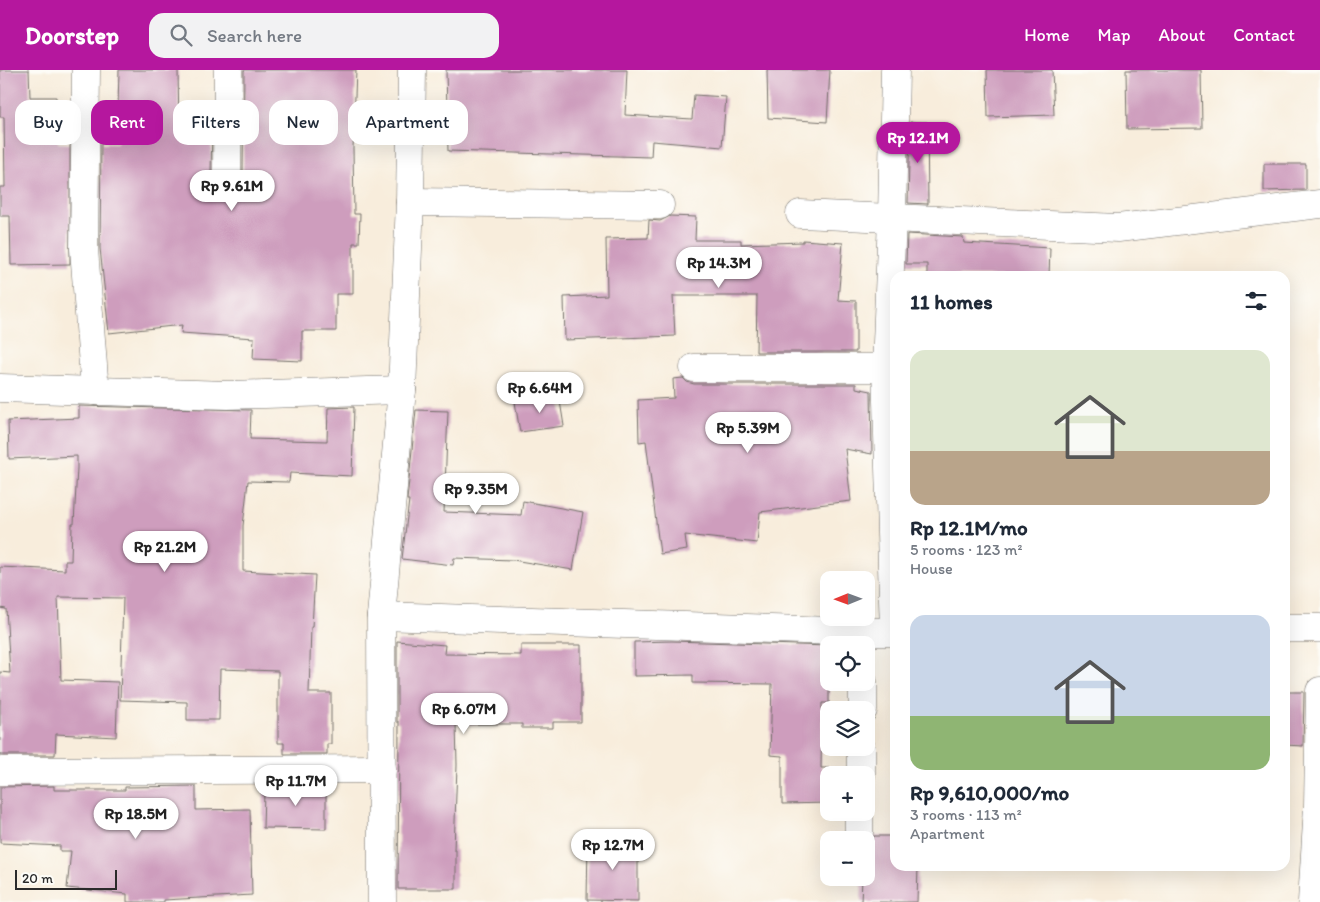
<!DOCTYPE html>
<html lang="en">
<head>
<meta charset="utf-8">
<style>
	:root { --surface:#fff; --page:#f2f2f3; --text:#1f2937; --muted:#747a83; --accent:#b5179e }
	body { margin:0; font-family:Itim,sans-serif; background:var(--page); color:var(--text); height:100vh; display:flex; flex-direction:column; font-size:19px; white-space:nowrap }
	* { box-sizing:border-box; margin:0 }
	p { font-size:16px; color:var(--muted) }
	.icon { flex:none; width:28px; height:28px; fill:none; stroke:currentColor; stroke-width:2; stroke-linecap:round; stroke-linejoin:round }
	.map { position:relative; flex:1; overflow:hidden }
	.side { position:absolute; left:890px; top:201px; width:400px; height:600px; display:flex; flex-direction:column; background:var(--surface); border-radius:15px; box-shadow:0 5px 20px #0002 }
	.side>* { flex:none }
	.top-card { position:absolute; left:15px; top:30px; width:475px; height:45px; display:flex; gap:10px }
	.needle { width:32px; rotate:269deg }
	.controls { position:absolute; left:820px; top:501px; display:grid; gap:10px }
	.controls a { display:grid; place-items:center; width:55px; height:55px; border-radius:10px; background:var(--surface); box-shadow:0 5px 20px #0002; font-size:25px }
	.scale { position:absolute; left:15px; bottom:12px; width:102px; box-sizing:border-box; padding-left:5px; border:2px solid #2b2b2b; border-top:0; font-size:14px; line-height:18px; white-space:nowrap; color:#2b2b2b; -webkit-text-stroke:4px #fdfcf7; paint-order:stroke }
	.price { position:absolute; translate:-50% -42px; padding:0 11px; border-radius:18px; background:#fff; color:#222; font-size:16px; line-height:32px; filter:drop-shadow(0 1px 2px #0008) }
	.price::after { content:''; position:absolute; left:50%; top:30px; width:15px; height:11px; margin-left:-8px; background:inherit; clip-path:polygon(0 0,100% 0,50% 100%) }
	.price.selected { background:var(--accent); color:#fff }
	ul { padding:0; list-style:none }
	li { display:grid; align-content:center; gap:10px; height:265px; padding:0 20px }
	li span { display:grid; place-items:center; height:155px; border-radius:15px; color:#555 }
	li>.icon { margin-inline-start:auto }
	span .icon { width:90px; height:90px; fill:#fffc; stroke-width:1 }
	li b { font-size:21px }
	h2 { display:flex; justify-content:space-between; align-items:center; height:60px; padding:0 20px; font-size:21px }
	.chip { padding:0 18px; border-radius:15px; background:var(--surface); box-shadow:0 5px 20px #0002; font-size:18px; line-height:45px }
	.chip.selected { background:var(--accent); color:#fff }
	header { display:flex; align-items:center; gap:30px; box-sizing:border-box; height:70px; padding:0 25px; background:var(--accent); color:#fff }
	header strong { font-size:24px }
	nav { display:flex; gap:28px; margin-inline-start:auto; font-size:18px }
	.search { width:350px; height:45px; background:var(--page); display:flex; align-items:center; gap:12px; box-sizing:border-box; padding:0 18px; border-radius:15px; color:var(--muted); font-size:19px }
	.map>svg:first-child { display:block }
</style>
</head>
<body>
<header>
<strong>Doorstep</strong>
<div class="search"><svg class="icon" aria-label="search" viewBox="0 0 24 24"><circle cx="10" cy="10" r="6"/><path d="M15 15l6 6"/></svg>Search here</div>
<nav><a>Home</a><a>Map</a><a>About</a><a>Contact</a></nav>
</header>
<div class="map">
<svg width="1320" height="832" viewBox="0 0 1320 832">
	<rect width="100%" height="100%" fill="#fdfcf7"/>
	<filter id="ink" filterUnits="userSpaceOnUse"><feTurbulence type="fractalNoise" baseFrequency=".02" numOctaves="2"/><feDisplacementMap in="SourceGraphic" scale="10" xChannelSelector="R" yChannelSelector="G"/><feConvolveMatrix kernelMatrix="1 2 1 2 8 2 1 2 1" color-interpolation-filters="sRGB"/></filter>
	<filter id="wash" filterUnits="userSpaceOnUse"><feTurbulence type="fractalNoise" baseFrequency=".0096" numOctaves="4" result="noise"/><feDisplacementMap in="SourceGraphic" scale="20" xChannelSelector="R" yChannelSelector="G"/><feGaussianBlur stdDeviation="1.12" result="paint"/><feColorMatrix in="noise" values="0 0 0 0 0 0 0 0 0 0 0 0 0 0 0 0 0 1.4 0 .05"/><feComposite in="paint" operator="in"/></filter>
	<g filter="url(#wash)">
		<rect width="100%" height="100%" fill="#f8eddc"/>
		<g id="blocks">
			<g fill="#ce9dbd">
				<path d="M0,0H29L30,27H56L58,73L70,74V194L11,195L10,146H0V117H5L4,47H0Z"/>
				<path d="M119,0H178L179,58L212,59L211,101L213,108L220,115L227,117L235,114L240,109L243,101L244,0H356L353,78L354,144H360L359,173H353V224H336V261H302V291L253,289L254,268L181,263L182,255L109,263L100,178L101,74H117Z"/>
				<path d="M446,0H627L625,45L692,49L694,25L726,27L722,77L652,71L651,87L448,81Z"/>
				<path d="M767,0H830L827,52L768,48Z"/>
				<path d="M987,0H1052L1054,45L988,47Z"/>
				<path d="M1126,0H1201L1202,58L1127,59Z"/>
				<path d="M910,52H927L928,134L908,133Z"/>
				<path d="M1264,94H1306V120L1264,121Z"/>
				<path d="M670,146L696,147L695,170H741V174L803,172V170L843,173L838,230L856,231V282H756L757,226H673L675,266L565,270L564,227L607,225L606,169L648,168L649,150L660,151Z"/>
				<path d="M907,164L963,167L964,173L1050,178L1049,206H927V194H906Z"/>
				<path d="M683,308L687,312L694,314H856V318L871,321L872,384L845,379L851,431L760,442L757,473L685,465L687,480L660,484L646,371L639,372L638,330L674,328L673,309Z"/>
				<path d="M559,325L564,356L520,362L515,332Z"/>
				<path d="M79,336L251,340L250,369L327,371L328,338L354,337L352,406L290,403L289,412L248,411L243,456V501L315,505L312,557H311L309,623H331V674H327V684H284V673H278V601L220,599L219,650H187V632L120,630L123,528L58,527L61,610L118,612L116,667L56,664L55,685H0V602L10,603L6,539L0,538V497L65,500V491H71L72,454H74L77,398V386L9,389L8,351L79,348Z"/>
				<path d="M416,340L448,341L444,442L521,445L523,431L583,442L573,500L513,490L454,488L453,495L402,489L409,430H407Z"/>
				<path d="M397,571L445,575L444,584L521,585V575H581V652H553V658H522V654H456L457,695L454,780H456V819H398L399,652H397Z"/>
				<path d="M672,571L829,576V633H822L821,698H829V733L782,734V686L770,685L772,614L693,613V605L634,606V572Z"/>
				<path d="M1285,622H1304L1303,676L1285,675Z"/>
				<path d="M278,715H326V759L263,758L264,721H278Z"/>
				<path d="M54,716V720H125V717L196,716V740L250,739L252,825L164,830V832H127V824L67,818L71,781H60V776L0,773V717Z"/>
				<path d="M874,766H895V796H918L917,832H861L862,808H866V777L872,771Z"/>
				<path d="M588,771L638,772V831L587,830Z"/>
			</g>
		</g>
	</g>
	<g filter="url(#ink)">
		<use href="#blocks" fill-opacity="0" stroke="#736f69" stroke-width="1"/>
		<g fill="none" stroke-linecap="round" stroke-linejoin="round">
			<defs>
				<g id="minor">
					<path d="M86,0L84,179L95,321"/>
					<path d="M227,101L228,0"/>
					<path d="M410,132L660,135"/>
					<path d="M800,144L1118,158L1320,134"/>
					<path d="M694,298H886"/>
					<path d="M0,318L228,325L402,320"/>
					<path d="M381,546L865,562H895"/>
					<path d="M1285,558H1320"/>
					<path d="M894,562L886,298L892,148L895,0"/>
					<path d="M863,640V612"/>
					<path d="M0,701L382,699"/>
					<path d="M861,705V678"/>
					<path d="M859,763V742"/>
					<path d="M382,832L381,546L402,320L410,132L412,0"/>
					<path d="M1312,832L1318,736L1320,621"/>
				</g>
			</defs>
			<use href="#minor" stroke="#736f69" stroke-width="29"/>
			<use href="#minor" stroke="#fff" stroke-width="28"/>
		</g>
	</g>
</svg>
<div class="controls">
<a><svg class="needle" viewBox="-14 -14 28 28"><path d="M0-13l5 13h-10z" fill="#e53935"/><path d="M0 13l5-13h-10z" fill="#747a83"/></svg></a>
<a><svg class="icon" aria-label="locate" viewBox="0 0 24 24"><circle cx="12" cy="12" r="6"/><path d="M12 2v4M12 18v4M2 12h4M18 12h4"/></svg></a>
<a><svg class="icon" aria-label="layers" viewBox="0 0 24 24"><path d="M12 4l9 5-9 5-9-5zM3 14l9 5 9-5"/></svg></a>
<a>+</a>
<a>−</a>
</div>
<div class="scale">20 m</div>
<b class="price selected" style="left:918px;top:94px">Rp 12.1M</b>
<b class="price" style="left:232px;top:142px">Rp 9.61M</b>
<b class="price" style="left:719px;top:219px">Rp 14.3M</b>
<b class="price" style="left:540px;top:344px">Rp 6.64M</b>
<b class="price" style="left:748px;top:384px">Rp 5.39M</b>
<b class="price" style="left:476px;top:445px">Rp 9.35M</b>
<b class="price" style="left:165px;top:503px">Rp 21.2M</b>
<b class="price" style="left:464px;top:665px">Rp 6.07M</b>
<b class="price" style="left:296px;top:737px">Rp 11.7M</b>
<b class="price" style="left:136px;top:770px">Rp 18.5M</b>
<b class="price" style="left:613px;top:801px">Rp 12.7M</b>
<div class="top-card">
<a class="chip">Buy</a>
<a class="chip selected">Rent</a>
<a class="chip">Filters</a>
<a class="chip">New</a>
<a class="chip">Apartment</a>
</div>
<section class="side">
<h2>11 homes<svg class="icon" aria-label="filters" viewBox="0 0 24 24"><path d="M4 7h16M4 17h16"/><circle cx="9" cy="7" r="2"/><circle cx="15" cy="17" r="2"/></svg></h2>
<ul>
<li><span style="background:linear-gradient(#dfe7d0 65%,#b9a48a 0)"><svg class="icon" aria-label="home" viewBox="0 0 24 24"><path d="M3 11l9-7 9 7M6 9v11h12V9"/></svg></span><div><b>Rp 12.1M/mo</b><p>5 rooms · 123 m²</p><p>House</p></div></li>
<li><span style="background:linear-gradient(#c9d6e8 65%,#8fb573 0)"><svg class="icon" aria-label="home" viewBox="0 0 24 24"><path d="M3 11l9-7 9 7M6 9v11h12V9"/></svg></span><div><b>Rp 9,610,000/mo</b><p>3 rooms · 113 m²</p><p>Apartment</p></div></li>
</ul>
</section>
</div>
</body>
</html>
